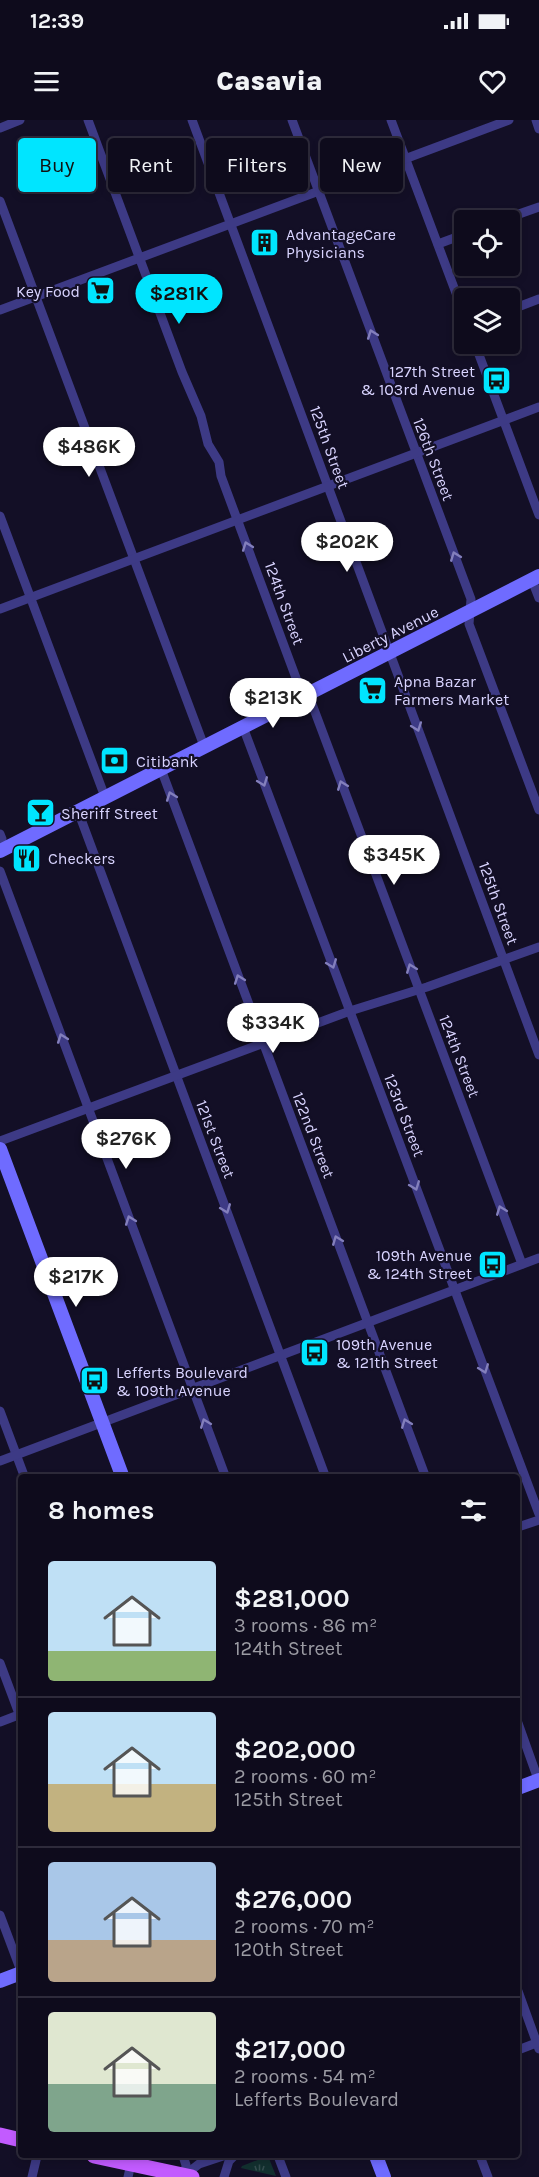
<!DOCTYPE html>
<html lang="en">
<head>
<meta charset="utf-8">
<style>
	:root { --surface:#0e0b1c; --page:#1c1929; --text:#f1f3f6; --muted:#9b9ba3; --line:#2e2b3b; --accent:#00e5ff }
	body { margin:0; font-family:Karla,sans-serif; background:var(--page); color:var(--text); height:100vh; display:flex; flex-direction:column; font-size:22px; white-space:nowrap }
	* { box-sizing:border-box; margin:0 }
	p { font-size:20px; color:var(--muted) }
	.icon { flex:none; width:33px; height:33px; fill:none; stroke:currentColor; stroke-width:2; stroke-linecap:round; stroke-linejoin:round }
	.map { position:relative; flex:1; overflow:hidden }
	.panel { position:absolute; left:18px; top:1354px; width:502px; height:684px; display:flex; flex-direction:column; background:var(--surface); border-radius:6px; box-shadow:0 3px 9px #0003,0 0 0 2px var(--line) }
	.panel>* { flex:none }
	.top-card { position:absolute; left:18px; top:18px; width:504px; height:54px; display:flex; gap:12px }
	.tools { position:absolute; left:454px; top:90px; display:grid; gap:12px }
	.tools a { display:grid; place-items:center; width:66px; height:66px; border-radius:6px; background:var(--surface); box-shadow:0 3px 9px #0003,0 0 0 2px var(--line); font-size:30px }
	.price { position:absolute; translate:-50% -51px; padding:0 14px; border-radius:21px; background:#fff; color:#222; font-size:20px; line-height:39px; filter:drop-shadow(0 2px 3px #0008) }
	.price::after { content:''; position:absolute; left:50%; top:36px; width:18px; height:14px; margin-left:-9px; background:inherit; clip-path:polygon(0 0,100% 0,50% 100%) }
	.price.active { background:var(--accent); color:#111 }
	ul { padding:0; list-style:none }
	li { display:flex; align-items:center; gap:18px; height:150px; padding:0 30px }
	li+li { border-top:2px solid var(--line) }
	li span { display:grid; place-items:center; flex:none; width:168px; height:120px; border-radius:6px; color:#555 }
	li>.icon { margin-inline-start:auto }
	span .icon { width:72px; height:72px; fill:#fffc; stroke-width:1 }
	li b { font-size:26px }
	h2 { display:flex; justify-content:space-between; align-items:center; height:72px; padding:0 30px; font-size:26px }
	.tag { padding:0 21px; border-radius:6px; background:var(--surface); box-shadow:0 3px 9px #0003,0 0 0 2px var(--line); font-size:21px; line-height:54px }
	.tag.active { background:var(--accent); color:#111 }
	.status { display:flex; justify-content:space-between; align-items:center; height:42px; padding:0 30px; background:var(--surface); direction:ltr }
	.status svg { height:16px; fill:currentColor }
	header { display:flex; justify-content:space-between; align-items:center; height:78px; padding:0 30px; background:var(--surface); font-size:27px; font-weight:800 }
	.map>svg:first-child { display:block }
</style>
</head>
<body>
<div class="status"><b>12:39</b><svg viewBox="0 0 49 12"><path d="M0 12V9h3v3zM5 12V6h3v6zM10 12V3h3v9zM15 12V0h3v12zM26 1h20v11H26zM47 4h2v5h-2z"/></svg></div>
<header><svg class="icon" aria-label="menu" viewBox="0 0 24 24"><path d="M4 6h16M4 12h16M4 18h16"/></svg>Casavia<svg class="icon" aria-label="heart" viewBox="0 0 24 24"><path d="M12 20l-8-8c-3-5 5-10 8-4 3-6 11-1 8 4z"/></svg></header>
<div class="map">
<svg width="539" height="2057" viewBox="0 0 539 2057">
	<defs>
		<pattern id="park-tufts" width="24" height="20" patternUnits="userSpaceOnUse" patternTransform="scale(1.5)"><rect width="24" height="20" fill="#12302f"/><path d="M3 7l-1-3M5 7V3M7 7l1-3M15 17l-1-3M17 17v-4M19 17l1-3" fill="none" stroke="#344d4e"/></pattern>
	</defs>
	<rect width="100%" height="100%" fill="#130f26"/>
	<path fill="url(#park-tufts)" d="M268,2036L276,2056L241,2048L242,2046Z"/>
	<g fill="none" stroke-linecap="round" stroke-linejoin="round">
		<g stroke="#3d3a85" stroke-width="9">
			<path d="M88,0L182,252L201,296L208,324L219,342L221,356L299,566L312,584L522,1144"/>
			<path d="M192,0L539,935"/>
			<path d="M292,0L471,479L469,504L539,690"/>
			<path d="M391,0L465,197"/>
			<path d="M536,0L539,9"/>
			<path d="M0,8L20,0"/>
			<path d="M0,81L204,626"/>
			<path d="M502,100L539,87"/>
			<path d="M438,124L465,114"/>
			<path d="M0,190L509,0"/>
			<path d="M510,190L539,179"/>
			<path d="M475,224L539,395"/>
			<path d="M0,396L105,677"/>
			<path d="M532,460L539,478"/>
			<path d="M0,489L539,287"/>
			<path d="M243,607L539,1394"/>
			<path d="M161,649L426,1358"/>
			<path d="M78,691L326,1358"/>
			<path d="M0,714L2,719L0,730"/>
			<path d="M0,751L226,1358"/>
			<path d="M0,1021L350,891L427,867L539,827"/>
			<path d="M0,1291L25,1358"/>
			<path d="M0,1341L539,1138"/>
			<path d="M518,1407L539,1400"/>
			<path d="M0,1543L21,1599"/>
			<path d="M0,1602L21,1594"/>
			<path d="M518,1603L539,1662"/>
			<path d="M0,1795L21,1851"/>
			<path d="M518,1871L539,1929"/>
			<path d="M518,1930L539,1922"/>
			<path d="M183,2036L186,2045L185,2055"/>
			<path d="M278,2036L286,2057"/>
			<path d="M480,2036L488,2057"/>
			<path d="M185,2055L199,2044L223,2036"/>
			<path d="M32,2057L37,2036"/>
			<path d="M128,2057L131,2044"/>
			<path d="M224,2057L229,2041L234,2036"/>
		</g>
		<g stroke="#6f6bff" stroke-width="14">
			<path d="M0,731L539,456"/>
			<path d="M0,1029L123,1358"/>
			<path d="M518,1668L539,1660"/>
			<path d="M0,1861L21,1853"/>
			<path d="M376,2036L384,2057"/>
		</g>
		<g stroke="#c25bff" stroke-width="15">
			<path d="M0,2015L21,2020"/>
			<path d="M94,2036L192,2057"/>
		</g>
	</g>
	<defs><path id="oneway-chevron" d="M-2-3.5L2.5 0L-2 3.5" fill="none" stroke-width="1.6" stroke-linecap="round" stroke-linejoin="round" transform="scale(1.5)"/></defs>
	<g stroke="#837fbc">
		<use href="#oneway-chevron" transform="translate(372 214) rotate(-110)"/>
		<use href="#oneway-chevron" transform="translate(247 426) rotate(-110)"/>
		<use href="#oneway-chevron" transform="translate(455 436) rotate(-111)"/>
		<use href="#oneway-chevron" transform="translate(417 607) rotate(70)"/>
		<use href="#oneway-chevron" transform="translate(263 662) rotate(69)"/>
		<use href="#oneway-chevron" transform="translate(342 665) rotate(-111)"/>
		<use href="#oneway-chevron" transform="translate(171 676) rotate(-110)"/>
		<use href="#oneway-chevron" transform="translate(332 844) rotate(69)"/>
		<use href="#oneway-chevron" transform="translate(411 848) rotate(-111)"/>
		<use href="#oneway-chevron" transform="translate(239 859) rotate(-110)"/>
		<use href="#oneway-chevron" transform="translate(62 918) rotate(-110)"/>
		<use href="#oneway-chevron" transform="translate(415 1066) rotate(69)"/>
		<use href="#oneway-chevron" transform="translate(226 1089) rotate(69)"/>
		<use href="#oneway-chevron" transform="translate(501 1090) rotate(-111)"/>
		<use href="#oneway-chevron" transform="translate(130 1100) rotate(-110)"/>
		<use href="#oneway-chevron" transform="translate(337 1120) rotate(-111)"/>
		<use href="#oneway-chevron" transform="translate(484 1249) rotate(69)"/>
		<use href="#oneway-chevron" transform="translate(205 1303) rotate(-111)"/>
		<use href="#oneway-chevron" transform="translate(406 1303) rotate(-111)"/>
	</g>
	<defs>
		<symbol id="building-square" viewBox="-11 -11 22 22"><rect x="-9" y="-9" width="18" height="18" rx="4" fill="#00e5ff" stroke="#130f26"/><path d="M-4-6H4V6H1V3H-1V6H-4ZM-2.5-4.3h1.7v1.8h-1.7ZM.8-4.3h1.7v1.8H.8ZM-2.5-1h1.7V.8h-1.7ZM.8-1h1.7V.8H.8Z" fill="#111"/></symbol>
		<symbol id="supermarket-square" viewBox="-11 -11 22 22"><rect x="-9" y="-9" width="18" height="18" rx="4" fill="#00e5ff" stroke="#130f26"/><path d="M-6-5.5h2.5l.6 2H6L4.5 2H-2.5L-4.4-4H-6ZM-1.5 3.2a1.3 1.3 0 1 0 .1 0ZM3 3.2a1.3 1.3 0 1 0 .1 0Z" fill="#111"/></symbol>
		<symbol id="bus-square" viewBox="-11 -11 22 22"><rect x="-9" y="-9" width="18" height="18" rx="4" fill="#00e5ff" stroke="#130f26"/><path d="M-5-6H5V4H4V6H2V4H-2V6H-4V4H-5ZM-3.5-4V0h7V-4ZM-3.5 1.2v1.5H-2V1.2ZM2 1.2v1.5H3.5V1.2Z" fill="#111"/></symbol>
		<symbol id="bank-square" viewBox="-11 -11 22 22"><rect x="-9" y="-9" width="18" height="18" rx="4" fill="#00e5ff" stroke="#130f26"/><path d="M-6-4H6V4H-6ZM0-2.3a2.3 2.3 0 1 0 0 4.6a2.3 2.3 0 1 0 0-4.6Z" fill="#111"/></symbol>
		<symbol id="bar-square" viewBox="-11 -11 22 22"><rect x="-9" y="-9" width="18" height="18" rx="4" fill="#00e5ff" stroke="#130f26"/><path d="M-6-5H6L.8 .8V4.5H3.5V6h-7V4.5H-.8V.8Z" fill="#111"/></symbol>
		<symbol id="restaurant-square" viewBox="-11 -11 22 22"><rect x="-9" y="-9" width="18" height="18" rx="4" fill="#00e5ff" stroke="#130f26"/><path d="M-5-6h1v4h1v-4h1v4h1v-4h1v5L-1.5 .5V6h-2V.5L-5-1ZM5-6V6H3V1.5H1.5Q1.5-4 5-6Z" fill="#111"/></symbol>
	</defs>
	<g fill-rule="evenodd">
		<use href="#building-square" x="248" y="106" width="33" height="33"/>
		<use href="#supermarket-square" x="84" y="154" width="33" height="33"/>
		<use href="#bus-square" x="480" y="244" width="33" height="33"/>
		<use href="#supermarket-square" x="356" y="554" width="33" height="33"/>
		<use href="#bank-square" x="98" y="624" width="33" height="33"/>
		<use href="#bar-square" x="24" y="676" width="33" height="33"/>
		<use href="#restaurant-square" x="10" y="722" width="33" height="33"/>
		<use href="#bus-square" x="476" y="1128" width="33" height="33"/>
		<use href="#bus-square" x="298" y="1216" width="33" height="33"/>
		<use href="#bus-square" x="78" y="1244" width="33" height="33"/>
	</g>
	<g text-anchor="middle" stroke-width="4.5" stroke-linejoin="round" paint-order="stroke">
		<g font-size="16" fill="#d9d4ff" stroke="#130f26" text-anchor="start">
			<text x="286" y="120">AdvantageCare<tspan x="286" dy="18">Physicians</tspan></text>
			<text x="80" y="177" text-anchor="end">Key Food</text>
			<text x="475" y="257" text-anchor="end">127th Street<tspan x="475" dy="18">&amp; 103rd Avenue</tspan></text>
			<text x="394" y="567">Apna Bazar<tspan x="394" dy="18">Farmers Market</tspan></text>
			<text x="136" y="647">Citibank</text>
			<text x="61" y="699">Sheriff Street</text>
			<text x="48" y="744">Checkers</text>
			<text x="472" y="1141" text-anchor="end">109th Avenue<tspan x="472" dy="18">&amp; 124th Street</tspan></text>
			<text x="336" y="1230">109th Avenue<tspan x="336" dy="18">&amp; 121th Street</tspan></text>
			<text x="116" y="1258">Lefferts Boulevard<tspan x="116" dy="18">&amp; 109th Avenue</tspan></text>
		</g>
		<g font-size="16" fill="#d9d4ff" stroke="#130f26">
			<text transform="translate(330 327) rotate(70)" y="6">125th Street</text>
			<text transform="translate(434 339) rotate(69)" y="6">126th Street</text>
			<text transform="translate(285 483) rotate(70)" y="6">124th Street</text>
			<text transform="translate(390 514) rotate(-27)" y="6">Liberty Avenue</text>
			<text transform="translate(499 783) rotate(70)" y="6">125th Street</text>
			<text transform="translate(460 936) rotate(69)" y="6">124th Street</text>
			<text transform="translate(405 995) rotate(69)" y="6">123rd Street</text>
			<text transform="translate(314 1015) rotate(69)" y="6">122nd Street</text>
			<text transform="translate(216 1019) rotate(69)" y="6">121st Street</text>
		</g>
	</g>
</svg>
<div class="tools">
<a><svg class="icon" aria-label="locate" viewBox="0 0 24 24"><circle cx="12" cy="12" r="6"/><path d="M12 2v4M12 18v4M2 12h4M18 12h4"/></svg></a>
<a><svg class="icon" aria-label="layers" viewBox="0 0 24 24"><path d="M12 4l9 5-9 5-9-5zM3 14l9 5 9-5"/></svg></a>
</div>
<b class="price active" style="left:179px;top:205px">$281K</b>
<b class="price" style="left:89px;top:358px">$486K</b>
<b class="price" style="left:347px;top:453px">$202K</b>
<b class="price" style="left:273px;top:609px">$213K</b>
<b class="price" style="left:394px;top:766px">$345K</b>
<b class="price" style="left:273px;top:934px">$334K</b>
<b class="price" style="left:126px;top:1050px">$276K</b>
<b class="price" style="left:76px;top:1188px">$217K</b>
<div class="top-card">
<a class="tag active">Buy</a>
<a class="tag">Rent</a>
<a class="tag">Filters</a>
<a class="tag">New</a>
</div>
<section class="panel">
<h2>8 homes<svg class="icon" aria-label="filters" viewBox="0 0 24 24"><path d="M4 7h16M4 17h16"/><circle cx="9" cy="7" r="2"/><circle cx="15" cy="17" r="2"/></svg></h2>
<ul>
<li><span style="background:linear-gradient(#bfe0f5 75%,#8fb573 0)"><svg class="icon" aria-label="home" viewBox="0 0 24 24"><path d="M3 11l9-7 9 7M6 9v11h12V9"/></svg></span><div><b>$281,000</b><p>3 rooms · 86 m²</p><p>124th Street</p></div></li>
<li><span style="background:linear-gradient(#bfe0f5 60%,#c2b280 0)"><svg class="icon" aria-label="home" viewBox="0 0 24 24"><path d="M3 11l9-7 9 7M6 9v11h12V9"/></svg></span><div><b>$202,000</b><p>2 rooms · 60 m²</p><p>125th Street</p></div></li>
<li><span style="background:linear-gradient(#a9c7e8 65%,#b9a48a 0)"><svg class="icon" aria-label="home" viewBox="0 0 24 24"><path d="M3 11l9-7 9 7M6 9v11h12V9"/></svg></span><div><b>$276,000</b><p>2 rooms · 70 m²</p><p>120th Street</p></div></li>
<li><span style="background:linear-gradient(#dfe7d0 60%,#7fa58c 0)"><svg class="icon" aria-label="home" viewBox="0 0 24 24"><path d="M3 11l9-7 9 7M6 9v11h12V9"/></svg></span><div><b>$217,000</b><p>2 rooms · 54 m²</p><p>Lefferts Boulevard</p></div></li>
</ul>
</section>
</div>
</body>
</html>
